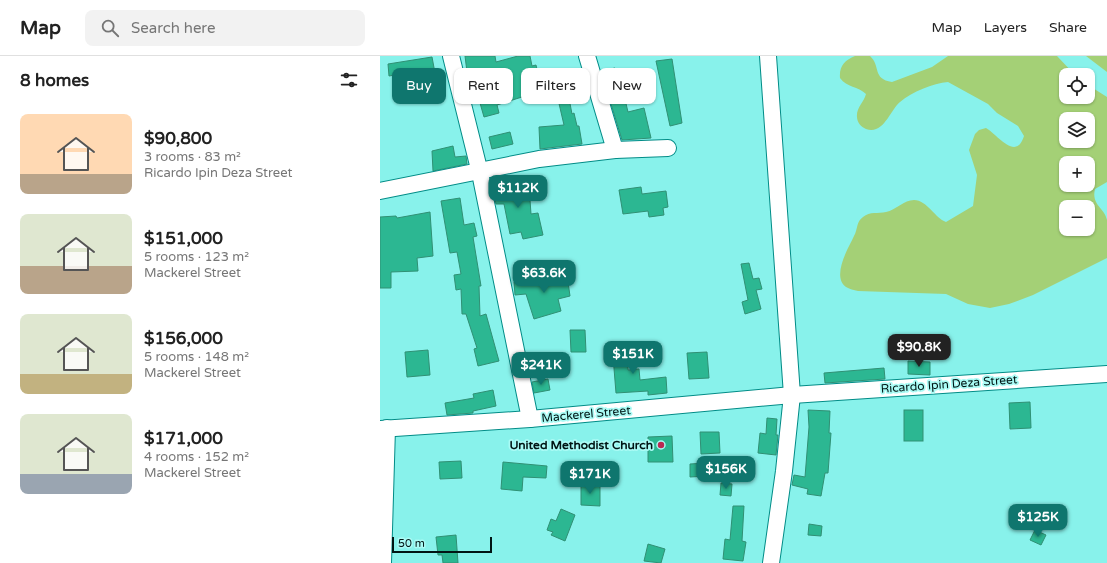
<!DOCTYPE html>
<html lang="en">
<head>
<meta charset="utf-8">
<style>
	:root { --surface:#fff; --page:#f2f2f2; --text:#222; --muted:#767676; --line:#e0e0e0; --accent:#0f766e }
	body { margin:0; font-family:"Varela Round",sans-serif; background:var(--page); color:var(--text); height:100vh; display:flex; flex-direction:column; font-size:15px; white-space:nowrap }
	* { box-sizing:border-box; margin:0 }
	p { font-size:13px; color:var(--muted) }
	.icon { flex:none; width:22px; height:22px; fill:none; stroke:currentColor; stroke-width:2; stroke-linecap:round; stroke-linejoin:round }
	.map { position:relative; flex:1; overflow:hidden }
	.panel { display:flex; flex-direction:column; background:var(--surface); width:380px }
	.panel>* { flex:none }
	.banner { position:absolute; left:12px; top:12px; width:380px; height:36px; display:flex; gap:8px }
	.buttons { position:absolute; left:679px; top:12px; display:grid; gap:8px }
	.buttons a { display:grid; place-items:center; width:36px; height:36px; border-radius:8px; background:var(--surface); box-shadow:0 1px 3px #0004; font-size:20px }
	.scale { position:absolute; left:12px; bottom:10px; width:100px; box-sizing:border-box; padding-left:4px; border:2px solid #001514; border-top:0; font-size:11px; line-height:14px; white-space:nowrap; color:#001514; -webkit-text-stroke:3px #aafbf5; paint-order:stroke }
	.price { position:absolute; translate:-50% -34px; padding:0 9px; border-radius:8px; background:var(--accent); color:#fff; font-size:13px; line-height:26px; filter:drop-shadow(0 1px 2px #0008) }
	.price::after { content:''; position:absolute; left:50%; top:24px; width:12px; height:9px; margin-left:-6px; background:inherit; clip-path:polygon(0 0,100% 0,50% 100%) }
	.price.current { background:#222; color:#fff }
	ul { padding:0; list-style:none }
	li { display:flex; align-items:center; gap:12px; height:100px; padding:0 20px }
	li span { display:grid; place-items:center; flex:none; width:112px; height:80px; border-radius:8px; color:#555 }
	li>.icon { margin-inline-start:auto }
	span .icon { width:48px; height:48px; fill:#fffc; stroke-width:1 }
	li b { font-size:17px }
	h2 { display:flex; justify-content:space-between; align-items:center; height:48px; padding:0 20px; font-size:17px }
	.chip { padding:0 14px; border-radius:8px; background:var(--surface); box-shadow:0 1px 3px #0004; font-size:14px; line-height:36px }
	.chip.current { background:var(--accent); color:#fff }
	header { display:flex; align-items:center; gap:24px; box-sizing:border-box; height:56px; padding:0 20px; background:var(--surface); border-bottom:1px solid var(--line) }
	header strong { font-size:19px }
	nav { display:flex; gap:22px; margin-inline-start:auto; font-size:14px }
	.search { width:280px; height:36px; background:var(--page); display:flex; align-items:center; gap:10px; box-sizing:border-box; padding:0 14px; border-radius:8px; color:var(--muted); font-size:15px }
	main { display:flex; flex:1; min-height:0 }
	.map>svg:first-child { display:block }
</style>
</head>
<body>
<header>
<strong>Map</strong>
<div class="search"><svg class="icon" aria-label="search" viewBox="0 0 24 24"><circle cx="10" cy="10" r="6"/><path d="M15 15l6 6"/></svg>Search here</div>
<nav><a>Map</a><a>Layers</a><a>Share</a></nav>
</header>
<main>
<section class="panel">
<h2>8 homes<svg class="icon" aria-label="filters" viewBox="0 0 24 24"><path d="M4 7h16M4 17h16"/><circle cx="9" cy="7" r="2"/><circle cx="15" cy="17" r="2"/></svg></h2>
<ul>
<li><span style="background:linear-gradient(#ffd9b3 75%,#b9a48a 0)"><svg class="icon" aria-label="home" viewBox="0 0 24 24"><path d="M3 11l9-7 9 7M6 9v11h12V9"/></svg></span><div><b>$90,800</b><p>3 rooms · 83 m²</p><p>Ricardo Ipin Deza Street</p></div></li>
<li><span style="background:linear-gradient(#dfe7d0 65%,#b9a48a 0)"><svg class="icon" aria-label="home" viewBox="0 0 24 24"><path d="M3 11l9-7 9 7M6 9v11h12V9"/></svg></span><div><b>$151,000</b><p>5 rooms · 123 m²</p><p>Mackerel Street</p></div></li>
<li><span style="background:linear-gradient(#dfe7d0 75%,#c2b280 0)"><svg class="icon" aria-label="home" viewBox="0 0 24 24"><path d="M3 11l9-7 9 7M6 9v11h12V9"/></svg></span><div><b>$156,000</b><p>5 rooms · 148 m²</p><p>Mackerel Street</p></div></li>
<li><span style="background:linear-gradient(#dfe7d0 75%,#9aa5b1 0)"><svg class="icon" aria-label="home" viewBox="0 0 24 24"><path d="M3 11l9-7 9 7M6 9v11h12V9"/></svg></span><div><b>$171,000</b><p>4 rooms · 152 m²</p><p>Mackerel Street</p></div></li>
</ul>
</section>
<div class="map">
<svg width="727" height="507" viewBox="0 0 727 507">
	<rect width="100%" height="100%" fill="#88f2eb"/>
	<g fill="#a4d076" fill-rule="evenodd">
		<path d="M475,0H490C501,10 492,23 512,26L552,11L568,0H677L695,19H686V41H708V29L727,41V126L715,133C711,149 725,152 727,164C727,176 727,190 727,202L653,239L629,248L610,252L588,248L566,238L478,235C474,234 469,233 466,231C451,220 469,191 474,180C478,173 476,166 483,161C490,155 498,158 506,156C516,154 524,144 534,144C547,144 555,162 566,166L593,150L597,119L589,94L595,78L599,74L606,72C617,78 636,106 644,80L638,70L617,57L608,48L568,26C553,27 532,36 520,46C510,54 504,79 486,73C481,71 477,66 477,61C476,52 484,46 486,38C478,30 467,32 460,22C459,10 465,4 475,0ZM686,63H708V85H686ZM686,107H708V129H686ZM686,151H708V173H686Z"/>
		<path d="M706,0H727V16Z"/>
	</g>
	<g fill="#2cb792" stroke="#309074">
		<path d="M85,0H115L116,6L138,0H150L152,10L156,9L163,39L145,44V40L117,49L119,57L104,61L98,40L91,42L85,17L87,16Z"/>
		<path d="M52,1L55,17L61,16L64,34L24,42L21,18L9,20L8,8Z"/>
		<path d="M292,3L302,67L290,70L276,5Z"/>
		<path d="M235,12L237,23L256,19L259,31L243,35L248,56L264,52L271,82L242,84L221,15Z"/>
		<path d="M188,37L192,58L194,57L197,70H199L202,88L160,93L159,71L184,69L177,39Z"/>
		<path d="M130,76L133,88L112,93L109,81Z"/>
		<path d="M73,90L75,101L86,100L87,108L53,115L52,95Z"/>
		<path d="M140,124L141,131L149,130L151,158L158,157L163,179L143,183L141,176L130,178L124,148H116L113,134H119L118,126Z"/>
		<path d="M261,131L262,138L286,135L288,151L283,152L284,159L269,161L268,155L243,158L239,134Z"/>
		<path d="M80,142L84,169L94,167L97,180L93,181L101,230H99L100,260L106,258L119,305L98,310L94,293L97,292L86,258H82L81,233L76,234L74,219L81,218L77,196L70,197L61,145Z"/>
		<path d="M50,156L53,200L37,202L38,215L11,216V232H0V161L16,160L17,162Z"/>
		<path d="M369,207L373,223L379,222L382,233L376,234L381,253L365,258L362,246L368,244L361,208Z"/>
		<path d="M187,219L190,240L178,243L181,255L154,263L146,238L135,239L134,226L154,224L153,221Z"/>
		<path d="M190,274H205L206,296H191Z"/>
		<path d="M232,288H248V314L259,313L260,324L286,321L287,337L268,339V335L236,337Z"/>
		<path d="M48,294L50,319L27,321L25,296Z"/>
		<path d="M327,296L329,322L309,323L307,297Z"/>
		<path d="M528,305L550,306V319L528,318Z"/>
		<path d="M504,312L505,323L445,327L444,317Z"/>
		<path d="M168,323L170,334L154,337L152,326Z"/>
		<path d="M113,334L116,350L93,355V357L67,359L65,347L94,342L93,338Z"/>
		<path d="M650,346L651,372L630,373L629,347Z"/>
		<path d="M428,354L450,355L449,377H451L448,417H445L441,440L427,438L428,433L412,429L414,419L425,421L429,371Z"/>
		<rect x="524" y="354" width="19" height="31"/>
		<path d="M387,362L397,363L396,379H398L396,399L378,397L380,377L386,378Z"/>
		<path d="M320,376H339L340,397L321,398Z"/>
		<path d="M292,380L293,406H268V381Z"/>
		<path d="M81,405L82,422L60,423L59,406Z"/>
		<path d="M123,406L167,410L166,422L143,421L142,435L121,433Z"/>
		<path d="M326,407L327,420L310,421V408Z"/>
		<path d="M341,427L352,428L351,440L340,439Z"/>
		<path d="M201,428L220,429V450L201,449Z"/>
		<path d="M353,450H364L362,485L366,486L363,505L343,503L345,483L350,484Z"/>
		<path d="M181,453L195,459L185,485L171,479L173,476L167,474L171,463L176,465Z"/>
		<path d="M429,468L442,470L441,480L428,479Z"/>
		<path d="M655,474L666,479L661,489L650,484Z"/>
		<path d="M76,479L78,507H63L62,499H58L56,481Z"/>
		<path d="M268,488L285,493L281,507L264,505Z"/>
	</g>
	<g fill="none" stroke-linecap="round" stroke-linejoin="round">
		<defs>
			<g id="minor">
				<path d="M71,0L100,117L150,363"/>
				<path d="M207,0L235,94"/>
				<path d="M388,0L412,339L404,415L391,507"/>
				<path d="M0,135L159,103L235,94L288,92"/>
				<path d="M0,373L150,363L412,339L727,318"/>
				<path d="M3,507L7,372"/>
			</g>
		</defs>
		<use href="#minor" stroke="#028c87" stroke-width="18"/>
		<use href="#minor" stroke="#fff" stroke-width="16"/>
	</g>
	<circle fill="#ba2a52" stroke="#aafbf5" stroke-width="1.5" cx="281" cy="389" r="4"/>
	<g text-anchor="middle" stroke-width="3.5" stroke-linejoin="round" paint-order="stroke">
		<g font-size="12" fill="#001514" stroke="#aafbf5">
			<text transform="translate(569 328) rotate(-4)" y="4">Ricardo Ipin Deza Street</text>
			<text transform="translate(206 358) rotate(-5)" y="4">Mackerel Street</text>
		</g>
		<g font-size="12" font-weight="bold" fill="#001514" stroke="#aafbf5" text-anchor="end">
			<text x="273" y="393">United Methodist Church</text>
		</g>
	</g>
</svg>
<div class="buttons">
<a><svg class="icon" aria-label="locate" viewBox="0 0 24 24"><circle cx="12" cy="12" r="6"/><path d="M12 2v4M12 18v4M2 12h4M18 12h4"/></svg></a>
<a><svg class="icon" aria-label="layers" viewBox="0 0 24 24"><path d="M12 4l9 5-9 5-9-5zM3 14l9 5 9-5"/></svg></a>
<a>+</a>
<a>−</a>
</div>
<div class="scale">50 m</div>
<b class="price" style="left:138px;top:153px">$112K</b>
<b class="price" style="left:164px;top:238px">$63.6K</b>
<b class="price current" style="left:539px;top:312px">$90.8K</b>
<b class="price" style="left:253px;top:319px">$151K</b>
<b class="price" style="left:161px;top:330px">$241K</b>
<b class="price" style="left:346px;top:434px">$156K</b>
<b class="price" style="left:210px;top:439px">$171K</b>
<b class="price" style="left:658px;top:482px">$125K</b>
<div class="banner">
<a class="chip current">Buy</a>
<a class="chip">Rent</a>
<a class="chip">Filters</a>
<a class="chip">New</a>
</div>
</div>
</main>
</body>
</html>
